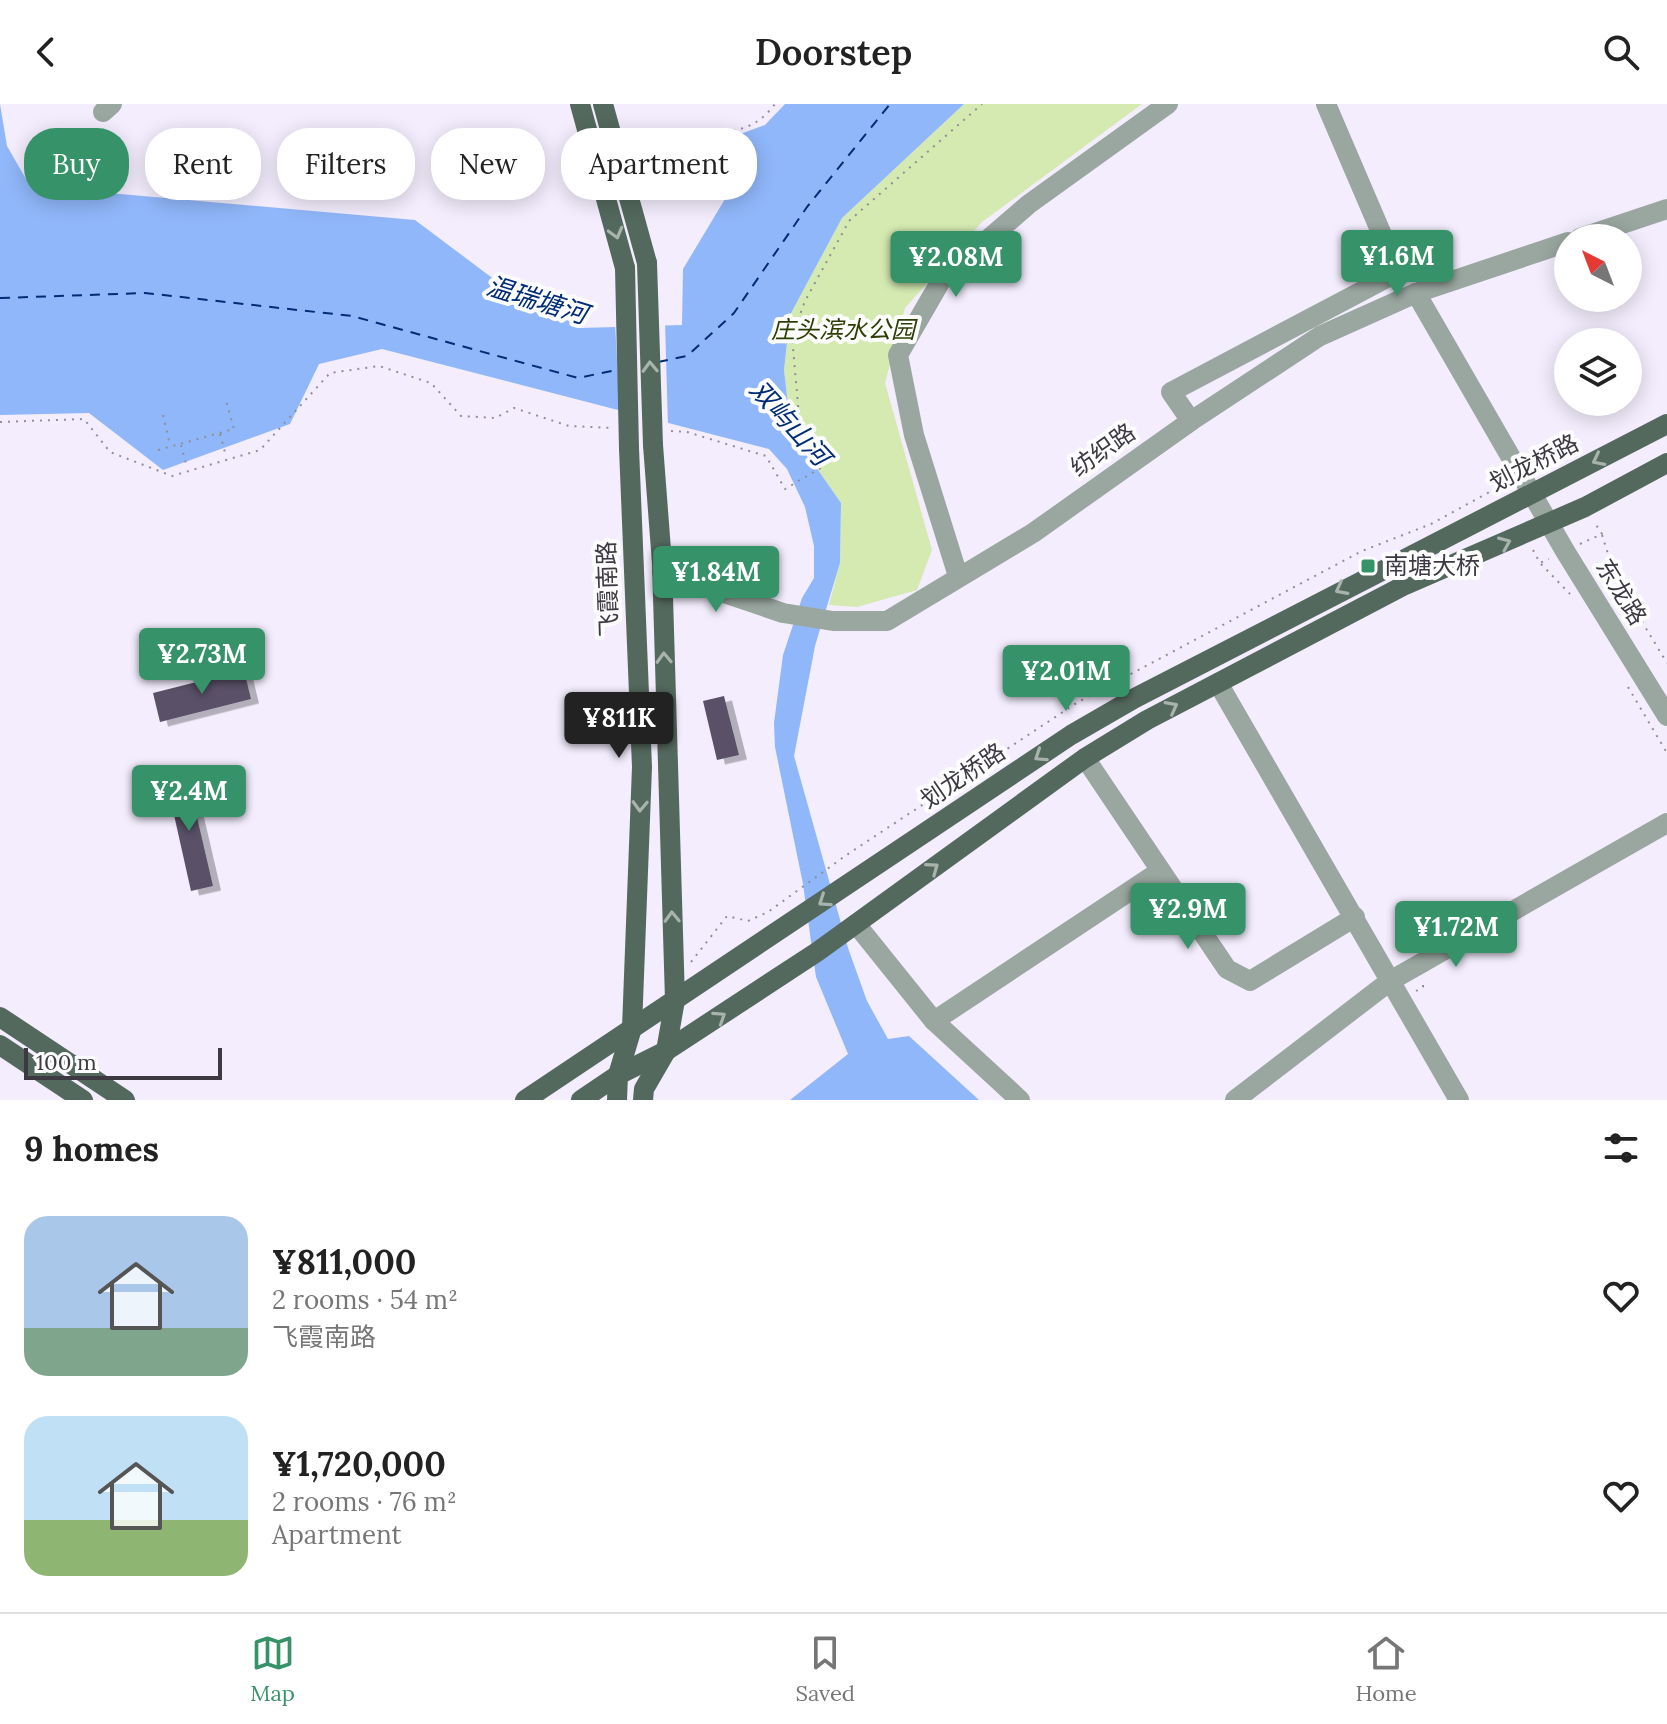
<!DOCTYPE html>
<html lang="en">
<head>
<meta charset="utf-8">
<style>
	:root { --surface:#fff; --page:#f6f6f6; --text:#222; --muted:#767676; --line:#e0e0e0; --accent:#369269 }
	body { margin:0; font-family:Lora,"Noto Sans SC",serif; background:var(--page); color:var(--text); height:100vh; display:flex; flex-direction:column; font-size:30px; white-space:nowrap }
	* { box-sizing:border-box; margin:0 }
	p { font-size:26px; color:var(--muted) }
	.icon { flex:none; width:44px; height:44px; fill:none; stroke:currentColor; stroke-width:2; stroke-linecap:round; stroke-linejoin:round }
	.map { position:relative; height:996px; overflow:hidden }
	.sheet { display:flex; flex-direction:column; background:var(--surface); flex:1 }
	.sheet>* { flex:none }
	.hud { position:absolute; left:24px; top:24px; width:800px; height:72px; display:flex; gap:16px }
	.needle { width:52px; rotate:318deg }
	.buttons { position:absolute; left:1554px; top:120px; display:grid; gap:16px }
	.buttons a { display:grid; place-items:center; width:88px; height:88px; border-radius:50%; background:var(--surface); box-shadow:0 4px 20px #0003; font-size:40px }
	.scale { position:absolute; left:24px; bottom:20px; width:198px; box-sizing:border-box; padding-left:8px; border:4px solid #3d3943; border-top:0; font-size:22px; line-height:28px; white-space:nowrap; color:#3d3943; -webkit-text-stroke:6px #fdfdfd; paint-order:stroke }
	.price { position:absolute; translate:-50% -68px; padding:0 18px; border-radius:8px; background:var(--accent); color:#fff; font-size:26px; line-height:52px; filter:drop-shadow(0 2px 4px #0008) }
	.price::after { content:''; position:absolute; left:50%; top:48px; width:24px; height:18px; margin-left:-12px; background:inherit; clip-path:polygon(0 0,100% 0,50% 100%) }
	.price.on { background:#222; color:#fff }
	ul { padding:0; list-style:none }
	li { display:flex; align-items:center; gap:24px; height:200px; padding:0 24px }
	li span { display:grid; place-items:center; flex:none; width:224px; height:160px; border-radius:24px; color:#555 }
	li>.icon { margin-inline-start:auto }
	span .icon { width:96px; height:96px; fill:#fffc; stroke-width:1 }
	li b { font-size:34px }
	h2 { display:flex; justify-content:space-between; align-items:center; height:96px; padding:0 24px; font-size:34px }
	.chip { padding:0 28px; border-radius:32px; background:var(--surface); box-shadow:0 4px 20px #0003; font-size:28px; line-height:72px }
	.chip.on { background:var(--accent); color:#fff }
	header { display:flex; justify-content:space-between; align-items:center; height:104px; padding:0 24px; background:var(--surface); font-size:36px; font-weight:600 }
	.menu { display:flex; justify-content:space-around; align-items:center; height:112px; border-top:2px solid var(--line); background:var(--surface); font-size:22px; color:var(--muted) }
	.menu a { display:grid; justify-items:center; gap:4px }
	.menu .on { color:var(--accent) }
	.map>svg:first-child { display:block }
</style>
</head>
<body>
<header><svg class="icon" aria-label="back" viewBox="0 0 24 24"><path d="M15 5l-7 7 7 7"/></svg>Doorstep<svg class="icon" aria-label="search" viewBox="0 0 24 24"><circle cx="10" cy="10" r="6"/><path d="M15 15l6 6"/></svg></header>
<div class="map">
<svg width="1667" height="996" viewBox="0 0 1667 996">
	<defs>
		<filter id="shadow"><feDropShadow dx="8" dy="4.5" stdDeviation="0" flood-color="#0004"/></filter>
	</defs>
	<rect width="100%" height="100%" fill="#f3edfd"/>
	<path fill="#d4eab1" d="M964,0H1142L982,118L905,204L885,279L932,446L917,486L857,503L829,501L840,459L841,399L791,327L784,266L790,211L842,114Z"/>
	<path fill="#90b7fa" d="M0,0L7,42L30,82L415,116L495,176L581,224L682,221L683,165L731,85L735,32L765,21L785,0H964L842,114L790,211L784,266L791,327L841,399L840,459L815,542L794,652L848,844L867,897L888,935L909,932L979,996H790L848,950L816,873L803,780L775,643L774,619L783,551L802,494L814,474V442L805,403L787,365L769,345L382,245L319,260L290,320L163,366L89,309L0,311Z"/>
	<path fill="#f3edfd" d="M665,217L668,323L620,311L615,219Z"/>
	<g fill="none" stroke-linecap="round" stroke-linejoin="round">
		<g stroke="#012c76" stroke-width="2" stroke-dasharray="10 8" stroke-linecap="butt">
			<path d="M0,194L145,189L352,212L578,274L616,266"/>
			<path d="M658,258L687,252L734,209L807,103L890,0"/>
		</g>
	</g>
	<g fill="#5a5167" filter="url(#shadow)">
		<path d="M244,566L251,595L160,618L153,589Z"/>
		<path d="M724,592L739,651L717,656L703,597Z"/>
		<path d="M187,670L213,782L191,787L166,675Z"/>
	</g>
	<g fill="none" stroke-linecap="round" stroke-linejoin="round">
		<g stroke="#928d9a" stroke-width="2" stroke-dasharray="2 6" stroke-linecap="butt">
			<path d="M667,59L680,52L690,33C726,25 750,33 775,0"/>
			<path d="M163,311L170,341"/>
			<path d="M0,318L84,315L110,348L172,372L260,346L330,269L379,262L431,279L461,312L495,314L514,304L569,322L613,324"/>
			<path d="M671,327L687,328L766,352L785,385L824,362L800,324L792,232L805,197L849,117L982,0"/>
			<path d="M220,330L226,352"/>
			<path d="M181,341L187,363"/>
			<path d="M158,346L234,325L225,293"/>
			<path d="M1537,365L1560,355"/>
			<path d="M1602,431L1616,475L1667,559"/>
			<path d="M1580,440L1602,430L1595,419"/>
			<path d="M1533,446L1540,459L1549,455"/>
			<path d="M1541,460L1570,490"/>
			<path d="M1628,583L1667,649"/>
			<path d="M691,858L727,812L748,817L768,808L845,752L1078,598L1362,447L1431,420L1506,379"/>
			<path d="M1416,887L1423,883V878"/>
		</g>
		<g stroke="#9aa6a0" stroke-width="20">
			<path d="M103,8L112,0"/>
			<path d="M1580,134L1667,105"/>
			<path d="M1416,189L1565,447L1667,612"/>
			<path d="M1191,317L1171,288L1398,168L1326,0"/>
			<path d="M662,468L783,509L833,517H887L1033,429L1191,317L1320,232L1416,189L1568,138"/>
			<path d="M958,472L914,331L898,251L942,175L1029,100L1168,0"/>
			<path d="M1218,579L1459,996"/>
			<path d="M1085,654L1227,865L1250,877L1355,813"/>
			<path d="M856,820L934,917L1020,996"/>
			<path d="M934,917L1160,767"/>
			<path d="M1235,996L1390,877L1667,719"/>
		</g>
		<g stroke="#54695e" stroke-width="20">
			<path d="M580,0L625,164"/>
			<path d="M603,0L647,159"/>
			<path d="M0,913L125,996"/>
			<path d="M0,941L83,996"/>
			<path d="M525,996L1071,631L1135,594L1667,320"/>
			<path d="M581,996L618,971L666,947L817,848L1085,654L1147,616L1405,481L1585,403L1667,359"/>
			<path d="M617,996L618,971L632,924L642,663L629,344"/>
			<path d="M643,996L644,985L666,947L675,896L662,459L653,341"/>
		</g>
		<g stroke="#54695e" stroke-width="20">
			<path d="M647,159L653,341"/>
			<path d="M625,164L629,344"/>
		</g>
	</g>
	<defs><path id="oneway-chevron" d="M-2-3.5L2.5 0L-2 3.5" fill="none" stroke-width="1.6" stroke-linecap="round" stroke-linejoin="round" transform="scale(2)"/></defs>
	<g stroke="#a8b3ae">
		<use href="#oneway-chevron" transform="translate(616 129) rotate(75)"/>
		<use href="#oneway-chevron" transform="translate(650 263) rotate(-92)"/>
		<use href="#oneway-chevron" transform="translate(1598 356) rotate(153)"/>
		<use href="#oneway-chevron" transform="translate(1505 439) rotate(-23)"/>
		<use href="#oneway-chevron" transform="translate(1341 485) rotate(152)"/>
		<use href="#oneway-chevron" transform="translate(664 554) rotate(-92)"/>
		<use href="#oneway-chevron" transform="translate(1172 603) rotate(-28)"/>
		<use href="#oneway-chevron" transform="translate(1040 652) rotate(147)"/>
		<use href="#oneway-chevron" transform="translate(640 702) rotate(92)"/>
		<use href="#oneway-chevron" transform="translate(933 764) rotate(-36)"/>
		<use href="#oneway-chevron" transform="translate(824 797) rotate(146)"/>
		<use href="#oneway-chevron" transform="translate(672 813) rotate(-92)"/>
		<use href="#oneway-chevron" transform="translate(720 913) rotate(-33)"/>
	</g>
	<rect fill="#369269" stroke="#fdfdfd" stroke-width="3" x="1360" y="454" width="16" height="16" rx="4"/>
	<g text-anchor="middle" stroke-width="8" stroke-linejoin="round" paint-order="stroke">
		<g font-size="24" font-style="italic" fill="#2d3d04" stroke="#fdfdfd">
			<text x="843" y="234">庄头滨水公园</text>
		</g>
		<g font-size="24" fill="#3d3943" stroke="#fdfdfd">
			<text transform="translate(1103 346) rotate(-35)" y="8">纺织路</text>
			<text transform="translate(1534 359) rotate(-27)" y="8">划龙桥路</text>
			<text transform="translate(608 485) rotate(-92)" y="8">飞霞南路</text>
			<text transform="translate(1621 488) rotate(58)" y="8">东龙路</text>
			<text transform="translate(963 672) rotate(-34)" y="8">划龙桥路</text>
		</g>
		<g font-size="24" fill="#3d3943" stroke="#fdfdfd" text-anchor="start">
			<text x="1384" y="470">南塘大桥</text>
		</g>
		<g font-size="26" font-style="italic" fill="#012c76" stroke="#fdfdfd">
			<text transform="translate(537 196) rotate(17)" y="9">温瑞塘河</text>
			<text transform="translate(790 319) rotate(48)" y="9">双屿山河</text>
		</g>
	</g>
</svg>
<div class="buttons">
<a><svg class="needle" viewBox="-14 -14 28 28"><path d="M0-13l5 13h-10z" fill="#e53935"/><path d="M0 13l5-13h-10z" fill="#767676"/></svg></a>
<a><svg class="icon" aria-label="layers" viewBox="0 0 24 24"><path d="M12 4l9 5-9 5-9-5zM3 14l9 5 9-5"/></svg></a>
</div>
<div class="scale">100 m</div>
<b class="price" style="left:1397px;top:194px">¥1.6M</b>
<b class="price" style="left:956px;top:195px">¥2.08M</b>
<b class="price" style="left:716px;top:510px">¥1.84M</b>
<b class="price" style="left:202px;top:592px">¥2.73M</b>
<b class="price" style="left:1066px;top:609px">¥2.01M</b>
<b class="price on" style="left:619px;top:656px">¥811K</b>
<b class="price" style="left:189px;top:729px">¥2.4M</b>
<b class="price" style="left:1188px;top:847px">¥2.9M</b>
<b class="price" style="left:1456px;top:865px">¥1.72M</b>
<div class="hud">
<a class="chip on">Buy</a>
<a class="chip">Rent</a>
<a class="chip">Filters</a>
<a class="chip">New</a>
<a class="chip">Apartment</a>
</div>
</div>
<section class="sheet">
<h2>9 homes<svg class="icon" aria-label="filters" viewBox="0 0 24 24"><path d="M4 7h16M4 17h16"/><circle cx="9" cy="7" r="2"/><circle cx="15" cy="17" r="2"/></svg></h2>
<ul>
<li><span style="background:linear-gradient(#a9c7e8 70%,#7fa58c 0)"><svg class="icon" aria-label="home" viewBox="0 0 24 24"><path d="M3 11l9-7 9 7M6 9v11h12V9"/></svg></span><div><b>¥811,000</b><p>2 rooms · 54 m²</p><p>飞霞南路</p></div><svg class="icon" aria-label="heart" viewBox="0 0 24 24"><path d="M12 20l-8-8c-3-5 5-10 8-4 3-6 11-1 8 4z"/></svg></li>
<li><span style="background:linear-gradient(#bfe0f5 65%,#8fb573 0)"><svg class="icon" aria-label="home" viewBox="0 0 24 24"><path d="M3 11l9-7 9 7M6 9v11h12V9"/></svg></span><div><b>¥1,720,000</b><p>2 rooms · 76 m²</p><p>Apartment</p></div><svg class="icon" aria-label="heart" viewBox="0 0 24 24"><path d="M12 20l-8-8c-3-5 5-10 8-4 3-6 11-1 8 4z"/></svg></li>
</ul>
</section>
<nav class="menu">
<a class="on"><svg class="icon" aria-label="map" viewBox="0 0 24 24"><path d="M3 6l6-2 6 2 6-2v14l-6 2-6-2-6 2zM9 4v14M15 6v14"/></svg>Map</a>
<a><svg class="icon" aria-label="saved" viewBox="0 0 24 24"><path d="M7 4h10v16l-5-4-5 4z"/></svg>Saved</a>
<a><svg class="icon" aria-label="home" viewBox="0 0 24 24"><path d="M3 11l9-7 9 7M6 9v11h12V9"/></svg>Home</a>
</nav>
</body>
</html>
